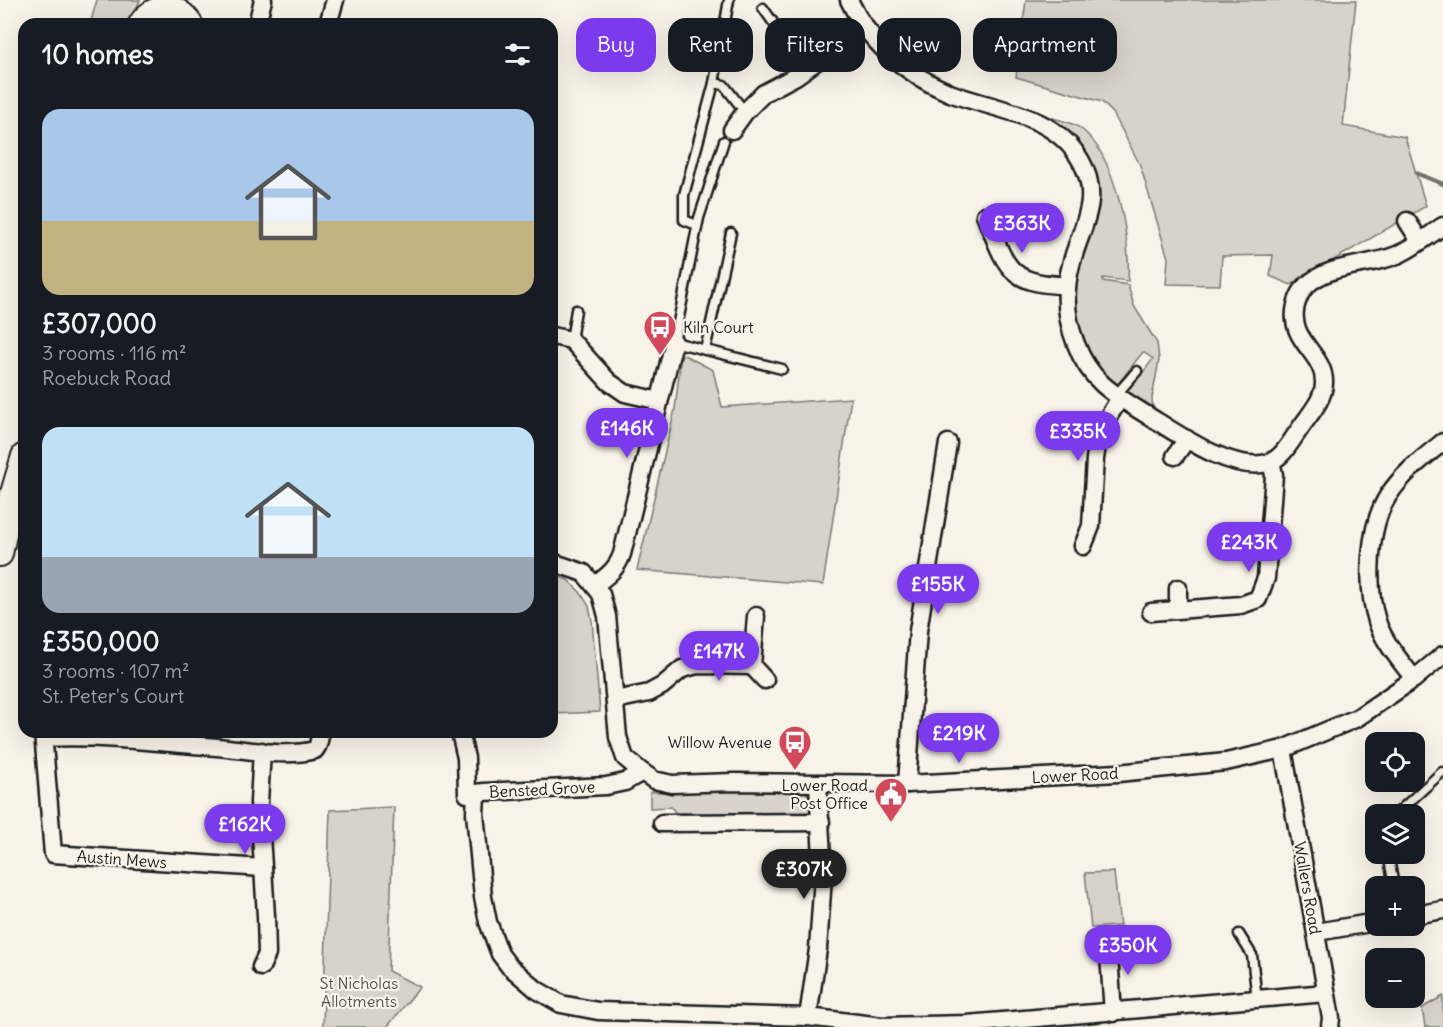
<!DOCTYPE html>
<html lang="en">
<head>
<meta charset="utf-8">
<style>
	:root { --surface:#171b24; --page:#20242c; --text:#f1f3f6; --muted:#9ea1a6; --accent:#7c3aed }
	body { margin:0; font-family:Delius,sans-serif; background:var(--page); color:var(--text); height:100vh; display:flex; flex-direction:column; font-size:22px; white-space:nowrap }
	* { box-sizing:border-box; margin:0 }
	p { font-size:20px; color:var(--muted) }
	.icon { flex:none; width:33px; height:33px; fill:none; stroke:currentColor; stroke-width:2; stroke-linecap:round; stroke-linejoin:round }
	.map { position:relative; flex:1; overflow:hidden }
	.drawer { position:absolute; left:18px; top:18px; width:540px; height:720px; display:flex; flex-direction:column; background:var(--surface); border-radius:18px; box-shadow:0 6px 24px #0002 }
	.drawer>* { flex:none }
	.guide { position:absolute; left:576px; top:18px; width:570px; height:54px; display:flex; gap:12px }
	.buttons { position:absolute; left:1365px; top:732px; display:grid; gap:12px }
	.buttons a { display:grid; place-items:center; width:60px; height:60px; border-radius:12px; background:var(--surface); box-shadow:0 6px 24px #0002; font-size:30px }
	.price { position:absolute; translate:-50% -51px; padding:0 14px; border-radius:21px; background:var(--accent); color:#fff; font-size:20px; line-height:39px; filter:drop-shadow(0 2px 3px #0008) }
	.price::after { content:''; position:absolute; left:50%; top:36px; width:18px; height:14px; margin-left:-9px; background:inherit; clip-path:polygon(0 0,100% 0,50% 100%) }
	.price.selected { background:#222; color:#fff }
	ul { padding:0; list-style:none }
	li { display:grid; align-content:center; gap:12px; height:318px; padding:0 24px }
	li span { display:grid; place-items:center; height:186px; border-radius:18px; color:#555 }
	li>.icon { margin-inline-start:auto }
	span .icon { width:108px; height:108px; fill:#fffc; stroke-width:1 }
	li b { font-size:26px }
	h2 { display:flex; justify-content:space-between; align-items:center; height:72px; padding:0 24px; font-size:26px }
	.chip { padding:0 21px; border-radius:18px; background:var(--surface); box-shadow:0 6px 24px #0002; font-size:21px; line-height:54px }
	.chip.selected { background:var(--accent); color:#fff }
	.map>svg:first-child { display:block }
</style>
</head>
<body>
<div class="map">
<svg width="1443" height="1027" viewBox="0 0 1443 1027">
	<rect width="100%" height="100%" fill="#f7f3e8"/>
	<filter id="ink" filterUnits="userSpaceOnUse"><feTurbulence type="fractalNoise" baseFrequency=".0167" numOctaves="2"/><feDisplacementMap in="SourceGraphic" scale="12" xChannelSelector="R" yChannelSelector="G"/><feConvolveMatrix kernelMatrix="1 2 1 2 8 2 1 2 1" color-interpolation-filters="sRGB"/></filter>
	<g filter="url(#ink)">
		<g fill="#d7d3cb" stroke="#7a7874" stroke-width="1.5">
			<path d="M97,0H140L130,24H90Z"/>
			<path d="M1026,0H1356L1343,126L1405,137L1426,206L1291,285L1270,276L1273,255L1222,256L1220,285L1166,284L1168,258L1140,165L1113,113L1102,102L1016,77Z"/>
			<path d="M1036,114C1049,118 1068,120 1080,128C1116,154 1131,239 1128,281L1103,278V281L1128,285L1134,306L1157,343L1158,351L1159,360L1152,398L1153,411L1126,395V390L1141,375L1153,359L1143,352L1117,385H1110L1081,343L1072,291L1082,253L1094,222L1095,184Z"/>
			<path d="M684,355L713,370L722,407L851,398L823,585L637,570L675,409L681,356Z"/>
			<path d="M552,574L568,580L580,592L589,606L592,621L600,712L552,714Z"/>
			<path d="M800,789C812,794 817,806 806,815L679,817L671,807L650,808V792Z"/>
			<path d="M394,807L388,971L420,987L387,1027H323L330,810Z"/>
			<path d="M1114,872L1120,926L1091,928L1085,873Z"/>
			<path d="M1443,996V1027H1425L1422,1008Z"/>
		</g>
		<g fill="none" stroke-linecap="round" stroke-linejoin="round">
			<path stroke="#72716c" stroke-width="4.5" d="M1416,173L1443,184"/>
			<defs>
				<g id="service">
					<path d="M763,8L806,69"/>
					<path d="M714,83L724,85L745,112"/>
					<path d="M724,141L699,218L674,342L782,369"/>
					<path d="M697,225L684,220V195L714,83L729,0"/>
					<path d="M571,340L576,310"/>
					<path d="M705,350L731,233"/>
					<path d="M1116,395L1137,371"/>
					<path d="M1396,814L1442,772"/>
					<path d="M1388,854L1394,886"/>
					<path d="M1239,934L1252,955L1257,1000"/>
				</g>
				<g id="minor">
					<path d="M849,0C869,43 907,75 950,93C997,111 1054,113 1081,161C1103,200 1080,228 1071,265C1064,291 1066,319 1076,344C1090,382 1115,395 1147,415C1176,433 1235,475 1270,462C1283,457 1291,441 1299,430C1308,416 1324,400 1324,383C1325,353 1287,341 1296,305C1298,298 1301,291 1306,286C1330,263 1368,267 1397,255C1414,248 1428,236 1443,226"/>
					<path d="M257,24L263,0"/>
					<path d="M328,24L335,0"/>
					<path d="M732,130L745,112L764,93L796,76L865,27"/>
					<path d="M985,215C1006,264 1006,285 1067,285"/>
					<path d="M1407,221L1420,241"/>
					<path d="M993,233L1015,223"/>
					<path d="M552,336L571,340L609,382L625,393L659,401"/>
					<path d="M1175,456L1187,439"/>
					<path d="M1083,546L1091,526L1095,459L1099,432L1120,398"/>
					<path d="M552,562L584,573L601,594L607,616L618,737L625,758L642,772L654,780L672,784L734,782L907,784L1118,773L1226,762L1283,749L1357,718L1414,679L1443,655"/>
					<path d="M595,585C607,576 617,569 622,554L674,342"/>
					<path d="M1178,588V609"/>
					<path d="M1151,612L1241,605L1258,599L1266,578L1274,475L1271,461"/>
					<path d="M752,666L765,680"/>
					<path d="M1414,679C1401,661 1384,643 1377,621C1366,586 1368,527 1388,496C1402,474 1423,458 1443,442"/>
					<path d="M615,700L649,693L662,686L682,669L697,665L752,666L756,616"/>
					<path d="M43,732L53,854L263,868"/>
					<path d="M460,732L466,758L467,794L484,792L606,786L625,782L642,772"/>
					<path d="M43,738C105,735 166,743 227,748C255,751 288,757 315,750L318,745L321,732"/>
					<path d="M1283,749L1331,1018L1330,1027"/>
					<path d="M907,784L918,631L948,443"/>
					<path d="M476,795L475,813L483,897L488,922L500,954L509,966L537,990L561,1004L598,1011L808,1017L882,1026L967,1024L1326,993"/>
					<path d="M662,823L821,822"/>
					<path d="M1414,915L1443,910"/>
					<path d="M1317,932L1376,922"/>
					<path d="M1094,941L1122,939"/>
					<path d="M1108,941L1113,1013"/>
					<path d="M261,967L267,954L266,916L259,802L262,751"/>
					<path d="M808,1017L818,949L823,877L818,784"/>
				</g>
				<g id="secondary">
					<path d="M141,24C153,4 178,3 190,24"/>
					<path d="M0,554L11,500L24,456"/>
				</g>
			</defs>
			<use href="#service" stroke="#1c1c1c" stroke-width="13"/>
			<use href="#minor" stroke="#1c1c1c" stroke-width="21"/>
			<use href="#secondary" stroke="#1c1c1c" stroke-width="28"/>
			<use href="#service" stroke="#f7f3e8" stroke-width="8"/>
			<use href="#minor" stroke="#f7f3e8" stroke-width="16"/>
			<use href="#secondary" stroke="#f7f3e8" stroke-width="24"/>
		</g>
	</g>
	<defs>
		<symbol id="bus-pin" viewBox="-11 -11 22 30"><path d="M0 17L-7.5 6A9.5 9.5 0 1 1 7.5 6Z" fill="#d1495b" stroke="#f7f3e8"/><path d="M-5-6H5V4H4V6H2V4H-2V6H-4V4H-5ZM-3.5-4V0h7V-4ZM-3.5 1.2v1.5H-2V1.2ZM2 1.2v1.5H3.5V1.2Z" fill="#fff"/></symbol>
		<symbol id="civic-pin" viewBox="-11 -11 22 30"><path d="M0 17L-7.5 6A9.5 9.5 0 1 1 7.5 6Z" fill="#d1495b" stroke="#f7f3e8"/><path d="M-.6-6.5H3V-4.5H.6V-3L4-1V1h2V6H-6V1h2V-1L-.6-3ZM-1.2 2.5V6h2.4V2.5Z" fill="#fff"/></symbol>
	</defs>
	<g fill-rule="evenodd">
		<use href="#bus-pin" x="641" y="308" width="38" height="52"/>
		<use href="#bus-pin" x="776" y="723" width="38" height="52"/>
		<use href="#civic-pin" x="872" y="775" width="38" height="52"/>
	</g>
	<g text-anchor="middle" stroke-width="4.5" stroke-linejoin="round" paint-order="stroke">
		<g font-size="16" fill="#1c1c1c" stroke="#f7f3e8" text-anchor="end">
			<text x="683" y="333" text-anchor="start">Kiln Court</text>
			<text x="772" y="748">Willow Avenue</text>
			<text x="868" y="791">Lower Road<tspan x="868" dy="18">Post Office</tspan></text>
		</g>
		<g font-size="16" fill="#1c1c1c" stroke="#f7f3e8">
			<text transform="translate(1075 775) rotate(-3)" y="6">Lower Road</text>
			<text transform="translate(542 789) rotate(-3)" y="6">Bensted Grove</text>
			<text transform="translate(122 859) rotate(4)" y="6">Austin Mews</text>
			<text transform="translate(1308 888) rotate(80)" y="6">Wallers Road</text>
		</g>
		<g font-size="16" fill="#545351" stroke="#f7f3e8">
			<text x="359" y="989">St Nicholas<tspan x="359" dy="18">Allotments</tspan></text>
		</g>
	</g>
</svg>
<div class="buttons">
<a><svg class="icon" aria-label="locate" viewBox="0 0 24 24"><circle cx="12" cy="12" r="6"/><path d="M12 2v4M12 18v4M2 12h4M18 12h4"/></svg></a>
<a><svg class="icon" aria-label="layers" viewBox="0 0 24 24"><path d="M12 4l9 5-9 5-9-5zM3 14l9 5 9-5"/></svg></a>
<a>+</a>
<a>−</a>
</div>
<b class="price" style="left:1022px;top:254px">£363K</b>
<b class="price" style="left:627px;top:459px">£146K</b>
<b class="price" style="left:1078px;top:462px">£335K</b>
<b class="price" style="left:1249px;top:573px">£243K</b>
<b class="price" style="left:938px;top:615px">£155K</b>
<b class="price" style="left:719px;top:682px">£147K</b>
<b class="price" style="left:959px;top:764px">£219K</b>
<b class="price" style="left:245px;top:855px">£162K</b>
<b class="price selected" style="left:804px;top:900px">£307K</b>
<b class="price" style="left:1128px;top:976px">£350K</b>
<div class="guide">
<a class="chip selected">Buy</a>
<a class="chip">Rent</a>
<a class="chip">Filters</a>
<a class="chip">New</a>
<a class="chip">Apartment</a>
</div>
<section class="drawer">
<h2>10 homes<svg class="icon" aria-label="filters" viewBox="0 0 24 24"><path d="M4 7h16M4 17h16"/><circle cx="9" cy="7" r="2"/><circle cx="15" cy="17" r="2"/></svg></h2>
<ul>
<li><span style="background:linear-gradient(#a9c7e8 60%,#c2b280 0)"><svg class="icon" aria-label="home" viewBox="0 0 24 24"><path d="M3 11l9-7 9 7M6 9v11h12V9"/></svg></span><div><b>£307,000</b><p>3 rooms · 116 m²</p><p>Roebuck Road</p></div></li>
<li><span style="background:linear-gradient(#bfe0f5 70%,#9aa5b1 0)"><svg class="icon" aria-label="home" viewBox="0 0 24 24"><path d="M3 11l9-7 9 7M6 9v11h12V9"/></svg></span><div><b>£350,000</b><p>3 rooms · 107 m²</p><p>St. Peter's Court</p></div></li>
</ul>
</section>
</div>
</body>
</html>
